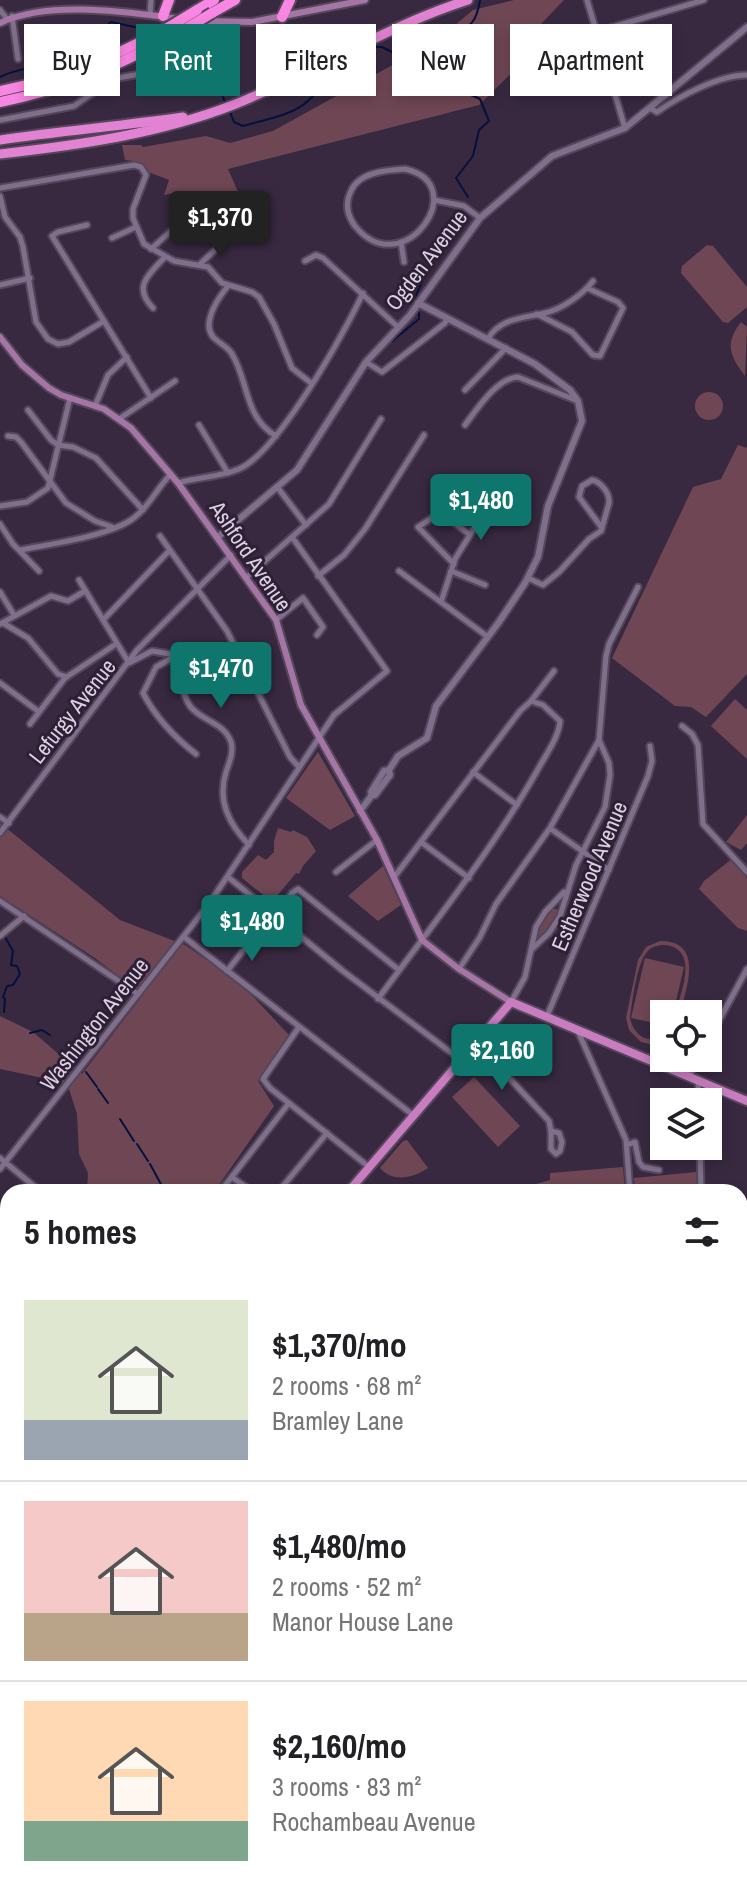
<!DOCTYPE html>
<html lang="en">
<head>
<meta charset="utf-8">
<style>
	:root { --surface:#fff; --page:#f6f6f6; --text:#202124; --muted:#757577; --line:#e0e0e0; --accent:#0f766e }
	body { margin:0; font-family:"Archivo Narrow",sans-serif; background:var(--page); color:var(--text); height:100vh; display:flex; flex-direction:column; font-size:30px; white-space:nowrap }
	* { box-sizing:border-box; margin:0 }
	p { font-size:26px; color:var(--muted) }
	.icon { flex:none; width:44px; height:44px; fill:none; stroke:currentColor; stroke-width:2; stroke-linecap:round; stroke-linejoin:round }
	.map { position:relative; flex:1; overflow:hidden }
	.side { position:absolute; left:0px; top:1184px; width:748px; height:712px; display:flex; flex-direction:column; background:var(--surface); border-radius:24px 24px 0 0; box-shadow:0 4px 12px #0003 }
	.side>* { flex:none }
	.top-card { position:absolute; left:24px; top:24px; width:700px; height:72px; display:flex; gap:16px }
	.buttons { position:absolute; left:650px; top:1000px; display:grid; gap:16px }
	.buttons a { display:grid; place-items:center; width:72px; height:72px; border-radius:0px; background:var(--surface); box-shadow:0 4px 12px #0003; font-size:40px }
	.price { position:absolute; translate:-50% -68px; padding:0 18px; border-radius:8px; background:var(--accent); color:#fff; font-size:26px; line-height:52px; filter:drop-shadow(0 2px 4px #0008) }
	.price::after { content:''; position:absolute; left:50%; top:48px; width:24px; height:18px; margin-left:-12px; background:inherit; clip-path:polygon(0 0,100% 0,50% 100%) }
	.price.current { background:#222; color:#fff }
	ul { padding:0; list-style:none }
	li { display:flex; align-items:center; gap:24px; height:200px; padding:0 24px }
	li+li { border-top:2px solid var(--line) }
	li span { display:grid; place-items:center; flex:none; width:224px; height:160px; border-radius:0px; color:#555 }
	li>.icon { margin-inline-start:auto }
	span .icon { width:96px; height:96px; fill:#fffc; stroke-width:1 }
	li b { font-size:34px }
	h2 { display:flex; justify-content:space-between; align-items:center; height:96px; padding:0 24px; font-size:34px }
	.chip { padding:0 28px; border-radius:0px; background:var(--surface); box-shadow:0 4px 12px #0003; font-size:28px; line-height:72px }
	.chip.current { background:var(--accent); color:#fff }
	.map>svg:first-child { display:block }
</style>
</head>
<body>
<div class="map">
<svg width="747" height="1896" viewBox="0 0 747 1896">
	<rect width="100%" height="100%" fill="#382941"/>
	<g fill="#6f4754">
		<path d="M514,0H564L540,25L543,42L479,105L228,169L250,219L235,227L224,207L209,213L184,191L164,195L169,180C163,177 154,175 149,172C140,164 140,161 125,160L122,145H141L143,147L206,136L230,143L273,131L436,41L473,10Z"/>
		<path d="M707,245L713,246L747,287V307L728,323L723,322L681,273L682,266Z"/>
		<path d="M741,322L747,327L745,376C730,356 724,344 741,322Z"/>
		<circle cx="709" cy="406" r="14"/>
		<path d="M738,445L747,448V674L706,717L691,707L675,706L612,658L693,487L721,479Z"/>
		<path d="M735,699L747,710V759L711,726Z"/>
		<path d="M318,752L355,816L330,830L286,798Z"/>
		<path d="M747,815V843L741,850L726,842Z"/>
		<path d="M0,823L120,920L185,945L224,972L246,989L289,1035L258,1081L274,1106L214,1192H87L88,1173L79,1154L77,1114L69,1089L48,1079L0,1069V1016L33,1032L82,1074L143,995L95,958L0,896Z"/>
		<path d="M278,828L291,832L293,830L307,837L316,851L303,866L299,874L296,873L272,902L242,878V872L258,855L266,860L274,852V841Z"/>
		<path d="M733,858L747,878V931L738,928L699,889L704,881Z"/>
		<path d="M383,866L401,905L378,921L348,896Z"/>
		<path d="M552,909H557L559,913L553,925L537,941L540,927Z"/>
		<path d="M660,941C705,941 686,988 680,1014H675C680,995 698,955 671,946C663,944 653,945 647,952C637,962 632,1003 630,1018C634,1036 647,1044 664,1036V1041L649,1044L641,1042L629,1030L626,1018L638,960L646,947Z"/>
		<path d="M645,958L684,967L673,1014H664V1025L631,1018Z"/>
		<path d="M474,1077L520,1126L498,1147L452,1097Z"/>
		<path d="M407,1140L428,1168C413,1178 393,1183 380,1168L403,1141Z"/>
		<path d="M623,1167L625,1192H508L550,1180V1173Z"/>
		<path d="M696,1172L697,1185L635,1190L634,1178Z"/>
	</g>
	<path fill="#04113f" d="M747,1471V1896H130L137,1891L148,1888H740V1473Z"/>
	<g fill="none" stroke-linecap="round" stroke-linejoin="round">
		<g stroke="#04113f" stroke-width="2">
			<path d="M444,39L463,78L474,89L471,95L480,99L489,121L479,130L473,156L456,178L468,197"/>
			<path d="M180,52L196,62"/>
			<path d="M202,65L214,74L225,102"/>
			<path d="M0,77C17,68 37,68 54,62C75,54 94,36 111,22L139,28"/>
			<path d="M230,112L234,122L243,126C285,114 309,114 329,71L353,70L373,47H382L402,57C423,54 426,49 443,39C464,26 475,32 480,0"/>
			<path d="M415,297L434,257L445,241L453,236L464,212"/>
			<path d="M392,341L419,319V313"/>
			<path d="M4,1012L5,999L3,997L7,986L13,985L20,974L17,966L11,965L13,951L5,937"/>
			<path d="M30,1033L42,1030L50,1035"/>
			<path d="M69,1049L78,1062"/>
			<path d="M86,1072L97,1087"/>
			<path d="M98,1089L108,1103"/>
			<path d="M120,1119L134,1141"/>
			<path d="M137,1144L148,1161"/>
			<path d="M150,1164L163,1188"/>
			<path d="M166,1190L167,1192"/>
		</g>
		<defs>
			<g id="minor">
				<path d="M587,0L625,128"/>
				<path d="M0,10L7,19"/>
				<path d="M150,15L151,0"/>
				<path d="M12,16L18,59"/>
				<path d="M596,32L704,0"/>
				<path d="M650,108L657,112C680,96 719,75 747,75"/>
				<path d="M0,120L74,106L113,79L205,62L224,45L228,24"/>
				<path d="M405,169C474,184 403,285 355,226C347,215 345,203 351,191C359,172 387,170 405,169Z"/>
				<path d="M0,188L134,165L141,167L146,175L133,209V218L144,244L174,261L208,267L222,283L252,292L259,297L274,324L292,368L311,383"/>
				<path d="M0,196L5,217L20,237L23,247L36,322L48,339L58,344L69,342L104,321"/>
				<path d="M434,200L464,206L480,218"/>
				<path d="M87,225L58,232L52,236L151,398"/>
				<path d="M112,238L136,227"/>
				<path d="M401,242L404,262"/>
				<path d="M151,249L180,223"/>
				<path d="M305,261L316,255L323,258L398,327"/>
				<path d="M199,265L231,235"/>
				<path d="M0,285L30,278"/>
				<path d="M228,286C219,297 209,311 209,326C210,342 225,342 232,354C249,382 244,417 276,436"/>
				<path d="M153,308C132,287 149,274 165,257"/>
				<path d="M537,314L572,332L593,355L600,356L623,308L618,302L587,288"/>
				<path d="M488,339C499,318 525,318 545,313C562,309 582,295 593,281"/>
				<path d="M366,362L382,372L445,323L447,318"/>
				<path d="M465,390L506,348"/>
				<path d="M95,406L108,375L127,357"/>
				<path d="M28,410L51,440L58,445L73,447L96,458L143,510"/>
				<path d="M119,419L175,381"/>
				<path d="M199,425L228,473"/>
				<path d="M465,425C477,409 497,378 518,377L578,401"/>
				<path d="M8,436L16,437L21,442L66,503L95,521L112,527"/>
				<path d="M178,483C198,477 220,477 239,469C278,452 344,334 363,293"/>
				<path d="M278,488L306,525"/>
				<path d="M0,506L27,502L48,488L70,398"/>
				<path d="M0,524L13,544L39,571"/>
				<path d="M160,536L227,631L290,757L299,767"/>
				<path d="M20,550C50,544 112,536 135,517C150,505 157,488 171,474"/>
				<path d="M454,564L418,527L438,514L445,516L469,534"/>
				<path d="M399,571L488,637"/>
				<path d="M451,571L485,585"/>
				<path d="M318,576L344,555L365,529L424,435"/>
				<path d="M247,577L329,504L381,419"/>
				<path d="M528,578L543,585L559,572L589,539L601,531L609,503C610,493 601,482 592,480L582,486L579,497L602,528"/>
				<path d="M79,580L129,663L152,651L170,654C180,670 179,690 190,706C201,721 224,722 231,742C234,752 229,763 226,772C217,801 229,824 249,845"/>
				<path d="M0,592L14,615"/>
				<path d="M441,602L455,559L491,501L495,492L493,485"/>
				<path d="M103,620L169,551"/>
				<path d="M276,620L303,598L323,627L317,635"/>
				<path d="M3,623L28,638L58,674L67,677"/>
				<path d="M0,624L51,596L68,601L85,591"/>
				<path d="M172,658L156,667L143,693C156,718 174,737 196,754"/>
				<path d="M0,683L38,711"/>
				<path d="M30,724L65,678L116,644"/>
				<path d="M682,726L692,734L698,745L703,824L747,872"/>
				<path d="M473,772L517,805"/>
				<path d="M0,817L9,823"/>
				<path d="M551,829L609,870"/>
				<path d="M0,833L137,650L231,555"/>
				<path d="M421,842L469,878"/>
				<path d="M336,872L377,840"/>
				<path d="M395,876L520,711L531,701L554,671"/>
				<path d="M228,877L343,971L461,1060"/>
				<path d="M0,901L138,994"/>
				<path d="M276,917L292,893L298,889L399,970"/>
				<path d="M0,936L24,916"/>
				<path d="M184,937L413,1115"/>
				<path d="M532,949L549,933L560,916L576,865L605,807L610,775L609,763L599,740L606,656L609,644L638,587"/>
				<path d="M459,969L480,937L496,904L550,828L599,740"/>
				<path d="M227,971L254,937"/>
				<path d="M378,999C433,924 491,852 537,771C545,756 559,737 560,721L543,705L531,701"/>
				<path d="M511,1002L525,977L536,927L545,912L564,892"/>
				<path d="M547,1016L648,776L652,761L650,746"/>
				<path d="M299,1027L263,1079L270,1088L369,1167"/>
				<path d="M577,1029L626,1140L630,1192"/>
				<path d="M708,1041L747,969"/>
				<path d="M477,1043L549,1121L551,1131"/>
				<path d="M689,1076L699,1058"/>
				<path d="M698,1081L699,1102"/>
				<path d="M551,1131L559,1133L562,1142L560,1151L556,1154L551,1149Z"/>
				<path d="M627,1145L635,1142L639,1162L643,1167L659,1170"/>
				<path d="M700,1146L701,1192"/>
				<path d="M0,1158L41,1192"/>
				<path d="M0,1169L209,904L334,715L387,671L292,537"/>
				<path d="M233,1178L253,1192"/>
				<path d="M220,1192L289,1103"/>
				<path d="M278,1192L327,1133"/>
				<path d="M740,1207H747"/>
				<path d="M0,1231L8,1238"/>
				<path d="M740,1262H747"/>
				<path d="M0,1304L8,1312"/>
				<path d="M0,1466L8,1474"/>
				<path d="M0,1892L8,1886"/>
			</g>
			<g id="tertiary">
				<path d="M218,537L297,470L366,362L410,315L480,218L552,156L625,128L747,27"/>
				<path d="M372,795L371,792L384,771L389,770"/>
				<path d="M360,811L372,795H375L390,775L389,770L398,756L427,738L436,706L499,622L525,583L538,557L548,506L582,421L578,401L570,390L535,364L418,303"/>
			</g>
			<g id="secondary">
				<path d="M200,21L252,22L365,0"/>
				<path d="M0,23C49,0 126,12 181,19"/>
				<path d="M0,337L22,365L49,388L61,395L104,409L131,428L178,483L276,620L301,705L377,840L422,940L459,969L511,1002"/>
			</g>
			<g id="primary">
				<path d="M348,1192L511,1002L747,1101"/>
				<path d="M0,1439L8,1435"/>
			</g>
			<g id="trunk">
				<path d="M0,140C61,131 122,126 183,117"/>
				<path d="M0,154C79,145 158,134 233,105C314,73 384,27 468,0"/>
			</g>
			<g id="motorway">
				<path d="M197,10L214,0"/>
				<path d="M212,13L235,0"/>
				<path d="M163,16L169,0"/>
				<path d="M282,17L290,0"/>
				<path d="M0,91C60,79 115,57 169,27"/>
				<path d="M0,102C67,89 128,62 187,28"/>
			</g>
		</defs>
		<use href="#minor" stroke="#54475b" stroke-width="9"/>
		<use href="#tertiary" stroke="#54475b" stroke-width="10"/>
		<use href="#secondary" stroke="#54475b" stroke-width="10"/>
		<use href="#primary" stroke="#54475b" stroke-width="12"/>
		<use href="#trunk" stroke="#54475b" stroke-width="13"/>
		<use href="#motorway" stroke="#54475b" stroke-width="14"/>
		<use href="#minor" stroke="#806f8b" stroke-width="5"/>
		<use href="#tertiary" stroke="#806f8b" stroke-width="6"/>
		<use href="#secondary" stroke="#a576a5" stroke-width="6"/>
		<use href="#primary" stroke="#c97dc0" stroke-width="8"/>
		<use href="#trunk" stroke="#e282d2" stroke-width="9"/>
		<use href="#motorway" stroke="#fa86e3" stroke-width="10"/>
		<g stroke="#b3a8ba" stroke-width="2" stroke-dasharray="16 8" stroke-linecap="butt">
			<path d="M740,1429L747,1424"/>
			<path d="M116,1896L126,1888"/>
		</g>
		<defs>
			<g id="motorway-bridge">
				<path d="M169,27L197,10"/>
				<path d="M187,28L212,13"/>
			</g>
		</defs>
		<use href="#motorway-bridge" stroke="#54475b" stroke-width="14" stroke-linecap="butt"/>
		<use href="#motorway-bridge" stroke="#fa86e3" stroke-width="10"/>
	</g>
	<g text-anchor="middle" stroke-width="6" stroke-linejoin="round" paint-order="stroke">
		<g font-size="22" fill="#dbd1e1" stroke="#2e1f37">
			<text transform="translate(426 260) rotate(-53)" y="8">Ogden Avenue</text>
			<text transform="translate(251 556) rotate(56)" y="8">Ashford Avenue</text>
			<text transform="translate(72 711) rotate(-52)" y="8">Lefurgy Avenue</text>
			<text transform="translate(589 876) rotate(-67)" y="8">Estherwood Avenue</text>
			<text transform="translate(94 1024) rotate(-52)" y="8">Washington Avenue</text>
		</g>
	</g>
</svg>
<div class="buttons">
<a><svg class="icon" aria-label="locate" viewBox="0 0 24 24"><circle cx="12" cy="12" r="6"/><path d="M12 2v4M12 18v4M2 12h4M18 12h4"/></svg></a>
<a><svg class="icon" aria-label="layers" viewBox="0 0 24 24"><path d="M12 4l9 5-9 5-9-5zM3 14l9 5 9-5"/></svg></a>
</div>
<b class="price current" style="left:220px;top:259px">$1,370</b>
<b class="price" style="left:481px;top:542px">$1,480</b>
<b class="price" style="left:221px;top:710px">$1,470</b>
<b class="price" style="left:252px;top:963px">$1,480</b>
<b class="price" style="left:502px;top:1092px">$2,160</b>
<div class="top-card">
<a class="chip">Buy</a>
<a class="chip current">Rent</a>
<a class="chip">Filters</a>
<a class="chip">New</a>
<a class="chip">Apartment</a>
</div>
<section class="side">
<h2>5 homes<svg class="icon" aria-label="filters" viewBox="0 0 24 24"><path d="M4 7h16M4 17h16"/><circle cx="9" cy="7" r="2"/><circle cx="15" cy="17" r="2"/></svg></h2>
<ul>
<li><span style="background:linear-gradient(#dfe7d0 75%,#9aa5b1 0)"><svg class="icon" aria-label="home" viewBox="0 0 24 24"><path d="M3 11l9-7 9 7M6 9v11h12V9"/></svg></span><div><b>$1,370/mo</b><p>2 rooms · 68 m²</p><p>Bramley Lane</p></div></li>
<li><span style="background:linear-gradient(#f6c9c9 70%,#b9a48a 0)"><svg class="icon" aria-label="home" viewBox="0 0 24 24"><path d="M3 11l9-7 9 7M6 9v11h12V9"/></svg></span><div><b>$1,480/mo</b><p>2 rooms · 52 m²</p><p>Manor House Lane</p></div></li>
<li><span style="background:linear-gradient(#ffd9b3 75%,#7fa58c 0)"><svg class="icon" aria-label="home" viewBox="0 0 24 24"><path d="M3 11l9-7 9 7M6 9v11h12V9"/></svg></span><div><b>$2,160/mo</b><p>3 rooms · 83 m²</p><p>Rochambeau Avenue</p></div></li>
</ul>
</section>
</div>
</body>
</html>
